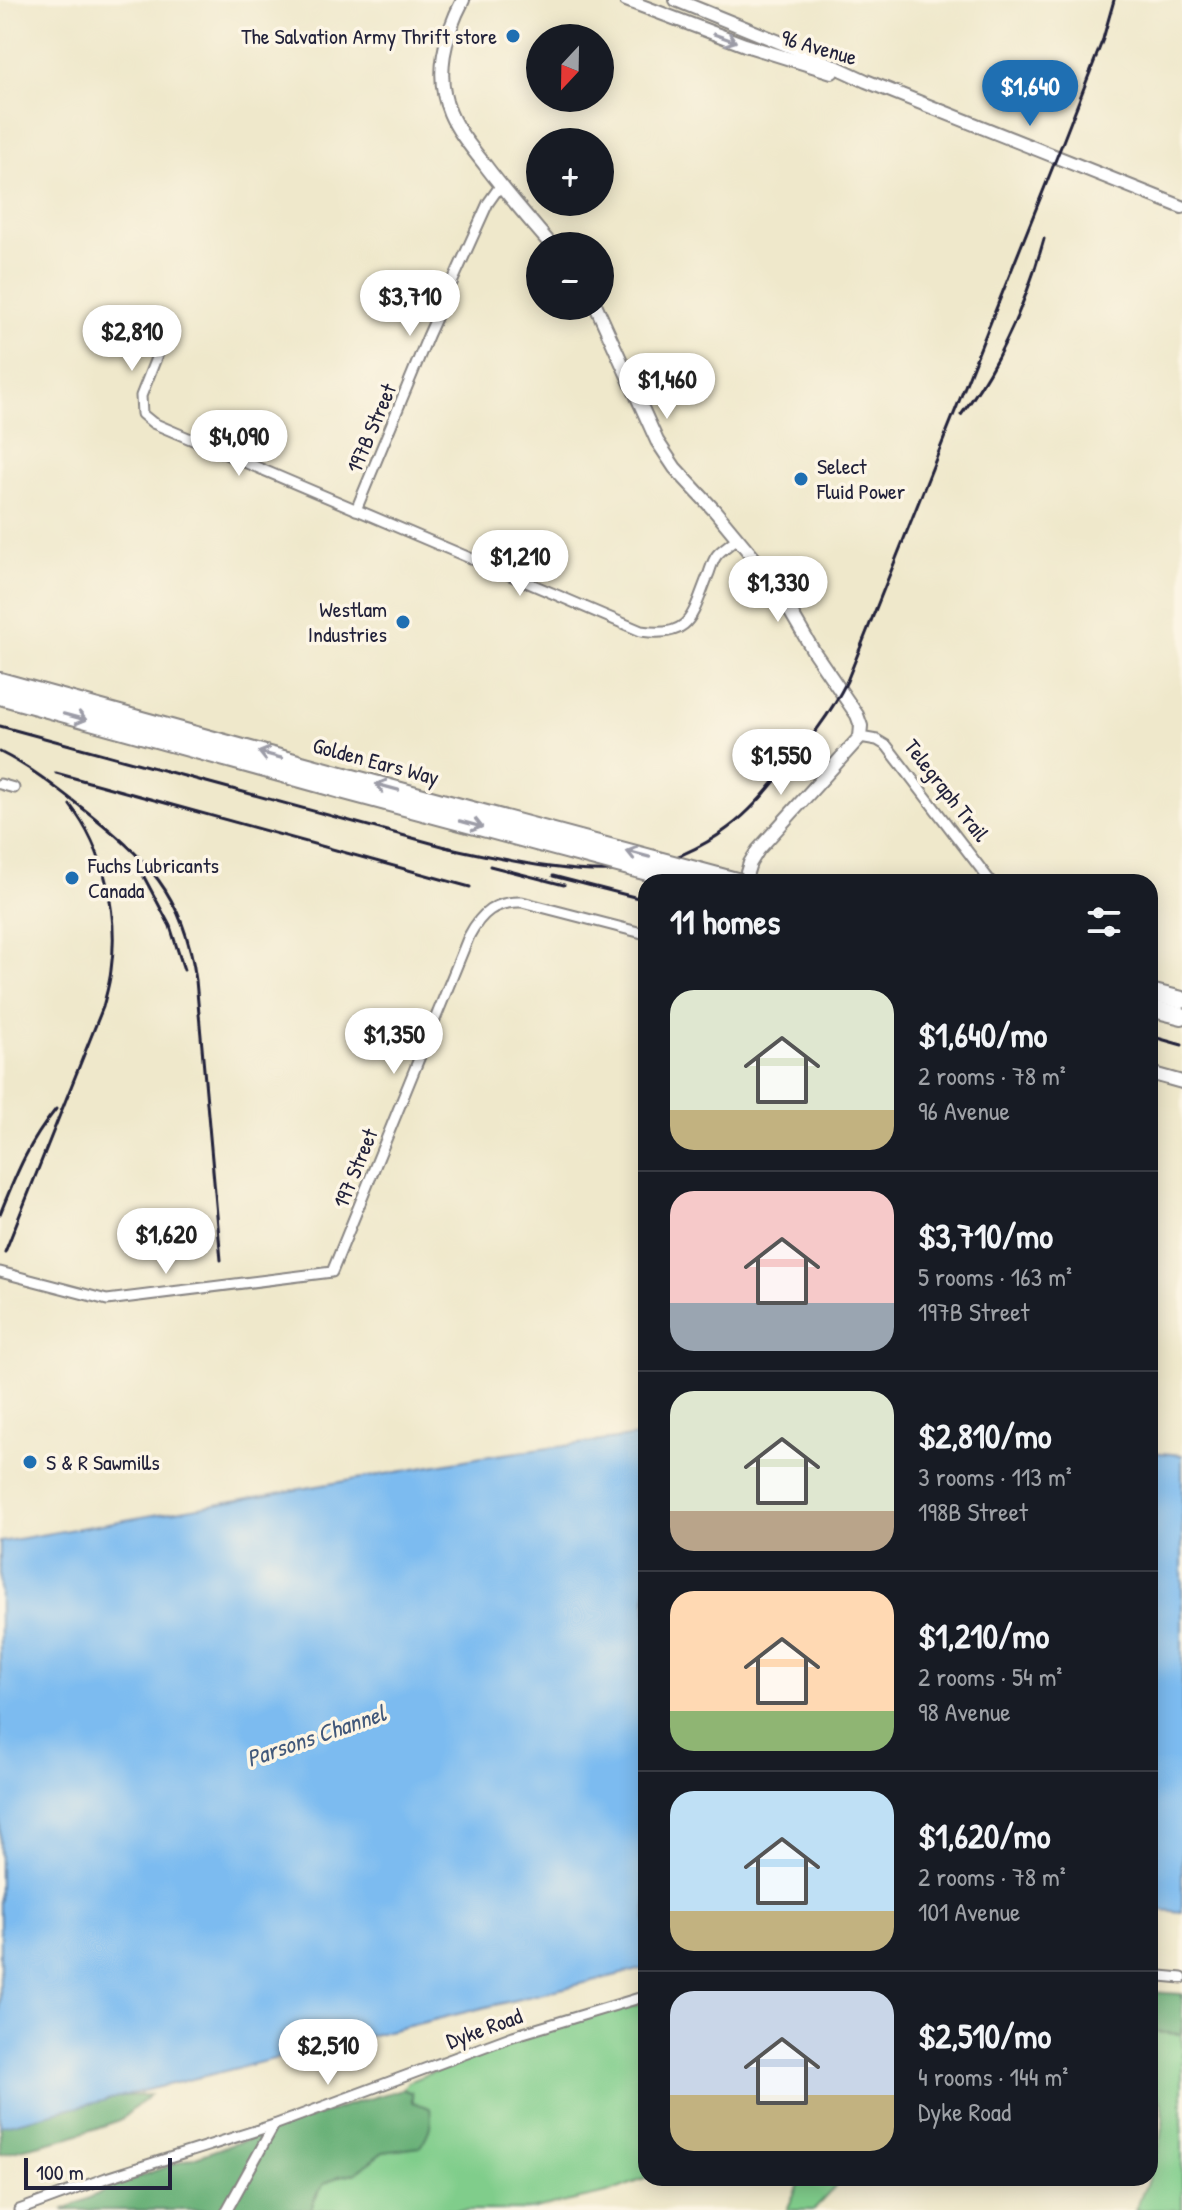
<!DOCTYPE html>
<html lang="en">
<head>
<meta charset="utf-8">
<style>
	:root { --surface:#171b24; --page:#242831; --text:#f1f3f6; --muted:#9ea1a6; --line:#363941; --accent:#1f6fb2 }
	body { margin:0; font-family:"Patrick Hand",sans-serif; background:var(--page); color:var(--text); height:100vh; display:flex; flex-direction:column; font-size:30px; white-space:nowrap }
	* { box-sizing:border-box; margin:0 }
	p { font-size:26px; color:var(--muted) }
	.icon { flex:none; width:44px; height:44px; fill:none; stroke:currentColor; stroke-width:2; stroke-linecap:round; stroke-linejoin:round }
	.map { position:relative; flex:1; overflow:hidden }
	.side { position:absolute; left:638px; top:874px; width:520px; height:1312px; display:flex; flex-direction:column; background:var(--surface); border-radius:24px; box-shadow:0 4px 20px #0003 }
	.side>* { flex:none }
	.needle { width:52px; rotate:202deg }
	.controls { position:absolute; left:526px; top:24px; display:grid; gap:16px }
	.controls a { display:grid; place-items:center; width:88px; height:88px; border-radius:50%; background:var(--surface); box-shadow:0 4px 20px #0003; font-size:40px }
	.scale { position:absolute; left:24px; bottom:20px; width:148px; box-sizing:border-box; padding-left:8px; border:4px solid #22223b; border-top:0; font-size:22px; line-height:28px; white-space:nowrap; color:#22223b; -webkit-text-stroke:6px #fcf5e5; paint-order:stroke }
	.price { position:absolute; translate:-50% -68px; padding:0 18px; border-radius:28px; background:#fff; color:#222; font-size:26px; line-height:52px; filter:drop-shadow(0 2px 4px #0008) }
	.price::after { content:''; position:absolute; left:50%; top:48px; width:24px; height:18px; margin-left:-12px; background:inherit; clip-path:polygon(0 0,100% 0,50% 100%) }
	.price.active { background:var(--accent); color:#fff }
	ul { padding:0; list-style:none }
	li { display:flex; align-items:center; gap:24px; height:200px; padding:0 32px }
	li+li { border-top:2px solid var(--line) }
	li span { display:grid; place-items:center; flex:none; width:224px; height:160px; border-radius:24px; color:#555 }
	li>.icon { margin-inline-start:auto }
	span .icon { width:96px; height:96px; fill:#fffc; stroke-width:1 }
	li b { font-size:34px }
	h2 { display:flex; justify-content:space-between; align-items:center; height:96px; padding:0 32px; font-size:34px }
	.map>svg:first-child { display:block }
</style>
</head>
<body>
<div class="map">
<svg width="1182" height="2210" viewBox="0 0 1182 2210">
	<rect width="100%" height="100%" fill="#fcf5e5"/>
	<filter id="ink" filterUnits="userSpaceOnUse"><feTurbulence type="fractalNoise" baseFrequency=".0125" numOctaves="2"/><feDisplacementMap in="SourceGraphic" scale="16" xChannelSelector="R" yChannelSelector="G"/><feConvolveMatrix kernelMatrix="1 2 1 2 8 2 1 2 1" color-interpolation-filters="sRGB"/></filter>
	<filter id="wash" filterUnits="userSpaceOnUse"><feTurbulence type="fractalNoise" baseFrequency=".006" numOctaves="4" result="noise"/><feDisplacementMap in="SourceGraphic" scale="32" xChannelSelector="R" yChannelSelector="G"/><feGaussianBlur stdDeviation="1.8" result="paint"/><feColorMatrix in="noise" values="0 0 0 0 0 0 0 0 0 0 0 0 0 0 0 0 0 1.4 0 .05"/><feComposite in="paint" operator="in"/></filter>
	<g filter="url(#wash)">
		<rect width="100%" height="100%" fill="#efe8cb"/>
		<g fill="#80cd8b" stroke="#517863" stroke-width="2">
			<path d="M646,2003L647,2178L607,2193L530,2210H311L310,2208L324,2184L339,2176L355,2173L383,2152L418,2147L412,2093L402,2089L408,2082L477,2055L593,2015Z"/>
			<path d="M1150,2032L1182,2034V2210H1135C1148,2182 1182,2106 1150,2089Z"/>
			<path d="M801,2178H847L838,2184L813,2210H787Z"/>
		</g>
		<g fill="#68b077" stroke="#456959" stroke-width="2">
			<path d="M1150,1992L1182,1994V2034L1150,2032Z"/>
			<path d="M402,2089L412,2093V2102L430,2108C433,2124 429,2133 420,2147L383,2152L355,2173L339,2176L324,2184L316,2195L311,2210H63L128,2180L351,2104Z"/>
			<path d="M150,2095L120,2120L70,2137L0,2154V2122L88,2097Z"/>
		</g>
		<g fill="#7bbbf0" stroke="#4e6e96" stroke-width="2">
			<path d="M646,1435V1968L0,2126V1542L482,1457Z"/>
			<path d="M1150,1452L1182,1455V1912L1150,1909Z"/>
		</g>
	</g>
	<g filter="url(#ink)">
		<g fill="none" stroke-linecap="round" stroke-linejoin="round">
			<defs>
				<g id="street">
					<path d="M160,328L162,343L141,396L142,414L153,423L641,631C693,639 692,613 709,573C711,567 713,560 717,555C722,549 731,544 737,538"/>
					<path d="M356,510L428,336L488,203L500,186"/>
					<path d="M860,737L877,740L887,746L991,882"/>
					<path d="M0,784L14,788"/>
					<path d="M0,1272L107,1300L332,1272L469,936C481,913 495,901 522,902L646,934"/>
					<path d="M1150,1975L1182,1978"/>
					<path d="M19,2210L106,2178L274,2125L513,2036L646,1996"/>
					<path d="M227,2210L274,2125"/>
				</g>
				<g id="secondary">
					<path d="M463,0C445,34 434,76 450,113C458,132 472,148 485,165C506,193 529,219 552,246"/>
					<path d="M626,0L745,45L832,72"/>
					<path d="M676,0L799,50L866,81L1182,207"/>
					<path d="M596,306L657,441L675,468L715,511L772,580L814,652L857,715L861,726L860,737L758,850L750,863L744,882"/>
					<path d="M1150,1073L1182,1082"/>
				</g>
				<g id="highway">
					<path d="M0,681L345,776"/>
					<path d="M0,696L341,790"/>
					<path d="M1150,992L1182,1000"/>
					<path d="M1150,1008L1182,1016"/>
				</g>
			</defs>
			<use href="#street" stroke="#888583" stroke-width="13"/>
			<use href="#secondary" stroke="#888583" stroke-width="16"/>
			<use href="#highway" stroke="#888583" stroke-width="20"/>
			<use href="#street" stroke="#fff" stroke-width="9"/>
			<use href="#secondary" stroke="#fff" stroke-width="12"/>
			<use href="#highway" stroke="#fff" stroke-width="16"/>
			<g stroke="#22223b" stroke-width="3">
				<path d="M961,415C1001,362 1026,303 1044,239"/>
				<path d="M0,726L457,850"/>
				<path d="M0,752C30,767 54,786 81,807C146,858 184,893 196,980L221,1260"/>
				<path d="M56,773L470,887"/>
				<path d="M445,847C498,858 581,878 633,869C666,864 702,848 728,828C750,812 767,791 783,771C808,742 830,715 847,681L1064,139L1103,39L1114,0"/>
				<path d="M490,866L564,885"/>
				<path d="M143,875L170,926L184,970"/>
				<path d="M553,876L646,900"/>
				<path d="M1150,1036L1182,1045"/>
				<path d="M0,1214C17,1172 28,1144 56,1109"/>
				<path d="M5,1252L103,1007C106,995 110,982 111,970C119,915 105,850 70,805"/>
			</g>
			<defs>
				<g id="highway-bridge">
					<path d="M345,776L740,882"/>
					<path d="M341,790L685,882"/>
				</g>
			</defs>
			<use href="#highway-bridge" stroke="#888583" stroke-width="20" stroke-linecap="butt"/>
			<use href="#highway-bridge" stroke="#fff" stroke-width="16"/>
		</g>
		<defs><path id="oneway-shaft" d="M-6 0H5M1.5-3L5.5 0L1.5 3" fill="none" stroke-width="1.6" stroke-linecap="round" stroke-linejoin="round" transform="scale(2)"/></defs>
		<g stroke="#9c9ca7">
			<use href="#oneway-shaft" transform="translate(725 38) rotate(20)"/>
			<use href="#oneway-shaft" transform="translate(75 717) rotate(15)"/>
			<use href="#oneway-shaft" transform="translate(270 755) rotate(-165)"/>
			<use href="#oneway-shaft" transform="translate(387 787) rotate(-165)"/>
			<use href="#oneway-shaft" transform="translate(471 824) rotate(15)"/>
			<use href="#oneway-shaft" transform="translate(638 854) rotate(-165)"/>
		</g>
	</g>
	<g fill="#1f6fb2" stroke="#fcf5e5" stroke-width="3">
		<circle cx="513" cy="36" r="8"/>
		<circle cx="801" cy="479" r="8"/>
		<circle cx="403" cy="622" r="8"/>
		<circle cx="72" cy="878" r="8"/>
		<circle cx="30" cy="1462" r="8"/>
	</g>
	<g text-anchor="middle" stroke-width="7" stroke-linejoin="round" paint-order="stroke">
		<g font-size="22" fill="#22223b" stroke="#fcf5e5" text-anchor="start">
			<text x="497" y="44" text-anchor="end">The Salvation Army Thrift store</text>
			<text x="817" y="474">Select<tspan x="817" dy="25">Fluid Power</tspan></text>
			<text x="387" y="617" text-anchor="end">Westlam<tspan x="387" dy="25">Industries</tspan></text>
			<text x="88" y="873">Fuchs Lubricants<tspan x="88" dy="25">Canada</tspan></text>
			<text x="46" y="1470">S &amp; R Sawmills</text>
		</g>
		<g font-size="22" fill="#22223b" stroke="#fcf5e5">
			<text transform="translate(819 47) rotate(16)" y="8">96 Avenue</text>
			<text transform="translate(371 428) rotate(-67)" y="8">197B Street</text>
			<text transform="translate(376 761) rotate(15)" y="8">Golden Ears Way</text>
			<text transform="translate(947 790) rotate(52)" y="8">Telegraph Trail</text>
			<text transform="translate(355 1168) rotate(-68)" y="8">197 Street</text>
			<text transform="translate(484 2028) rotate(-20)" y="8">Dyke Road</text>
		</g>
		<g font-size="24" font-style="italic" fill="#41587a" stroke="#fcf5e5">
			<text transform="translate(316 1736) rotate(-19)" y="8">Parsons Channel</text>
		</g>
	</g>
</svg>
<div class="controls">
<a><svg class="needle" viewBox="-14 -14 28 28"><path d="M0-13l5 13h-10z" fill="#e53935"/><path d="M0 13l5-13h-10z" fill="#9ea1a6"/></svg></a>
<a>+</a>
<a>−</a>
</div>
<div class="scale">100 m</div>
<b class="price active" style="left:1030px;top:128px">$1,640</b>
<b class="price" style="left:410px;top:338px">$3,710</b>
<b class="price" style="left:132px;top:373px">$2,810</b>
<b class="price" style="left:667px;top:421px">$1,460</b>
<b class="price" style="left:239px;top:478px">$4,090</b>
<b class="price" style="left:520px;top:598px">$1,210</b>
<b class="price" style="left:778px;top:624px">$1,330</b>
<b class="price" style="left:781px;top:797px">$1,550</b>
<b class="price" style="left:394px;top:1076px">$1,350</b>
<b class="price" style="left:166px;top:1276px">$1,620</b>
<b class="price" style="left:328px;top:2087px">$2,510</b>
<section class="side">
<h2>11 homes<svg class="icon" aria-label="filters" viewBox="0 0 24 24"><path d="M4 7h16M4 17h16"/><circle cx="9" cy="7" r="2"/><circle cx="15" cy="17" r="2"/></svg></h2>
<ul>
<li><span style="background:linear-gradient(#dfe7d0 75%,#c2b280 0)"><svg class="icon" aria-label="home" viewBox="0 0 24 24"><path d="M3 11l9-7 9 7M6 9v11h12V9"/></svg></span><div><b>$1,640/mo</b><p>2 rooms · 78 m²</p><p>96 Avenue</p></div></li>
<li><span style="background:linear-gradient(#f6c9c9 70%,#9aa5b1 0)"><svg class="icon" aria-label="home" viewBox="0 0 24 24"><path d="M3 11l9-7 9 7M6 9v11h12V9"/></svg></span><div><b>$3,710/mo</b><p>5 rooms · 163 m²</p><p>197B Street</p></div></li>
<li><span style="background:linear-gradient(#dfe7d0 75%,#b9a48a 0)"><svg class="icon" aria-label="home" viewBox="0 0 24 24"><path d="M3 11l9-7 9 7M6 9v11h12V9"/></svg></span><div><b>$2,810/mo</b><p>3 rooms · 113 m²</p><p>198B Street</p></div></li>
<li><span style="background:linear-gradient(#ffd9b3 75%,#8fb573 0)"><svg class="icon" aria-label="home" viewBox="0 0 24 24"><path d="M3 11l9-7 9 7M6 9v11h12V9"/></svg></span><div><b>$1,210/mo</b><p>2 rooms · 54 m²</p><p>98 Avenue</p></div></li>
<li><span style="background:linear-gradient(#bfe0f5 75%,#c2b280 0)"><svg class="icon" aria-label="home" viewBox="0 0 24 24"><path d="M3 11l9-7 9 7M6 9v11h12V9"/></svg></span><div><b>$1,620/mo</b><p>2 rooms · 78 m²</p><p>101 Avenue</p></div></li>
<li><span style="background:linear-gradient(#c9d6e8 65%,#c2b280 0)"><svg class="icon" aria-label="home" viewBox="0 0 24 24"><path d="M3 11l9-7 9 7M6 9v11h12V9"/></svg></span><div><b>$2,510/mo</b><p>4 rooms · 144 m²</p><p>Dyke Road</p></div></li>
</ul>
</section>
</div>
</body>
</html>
